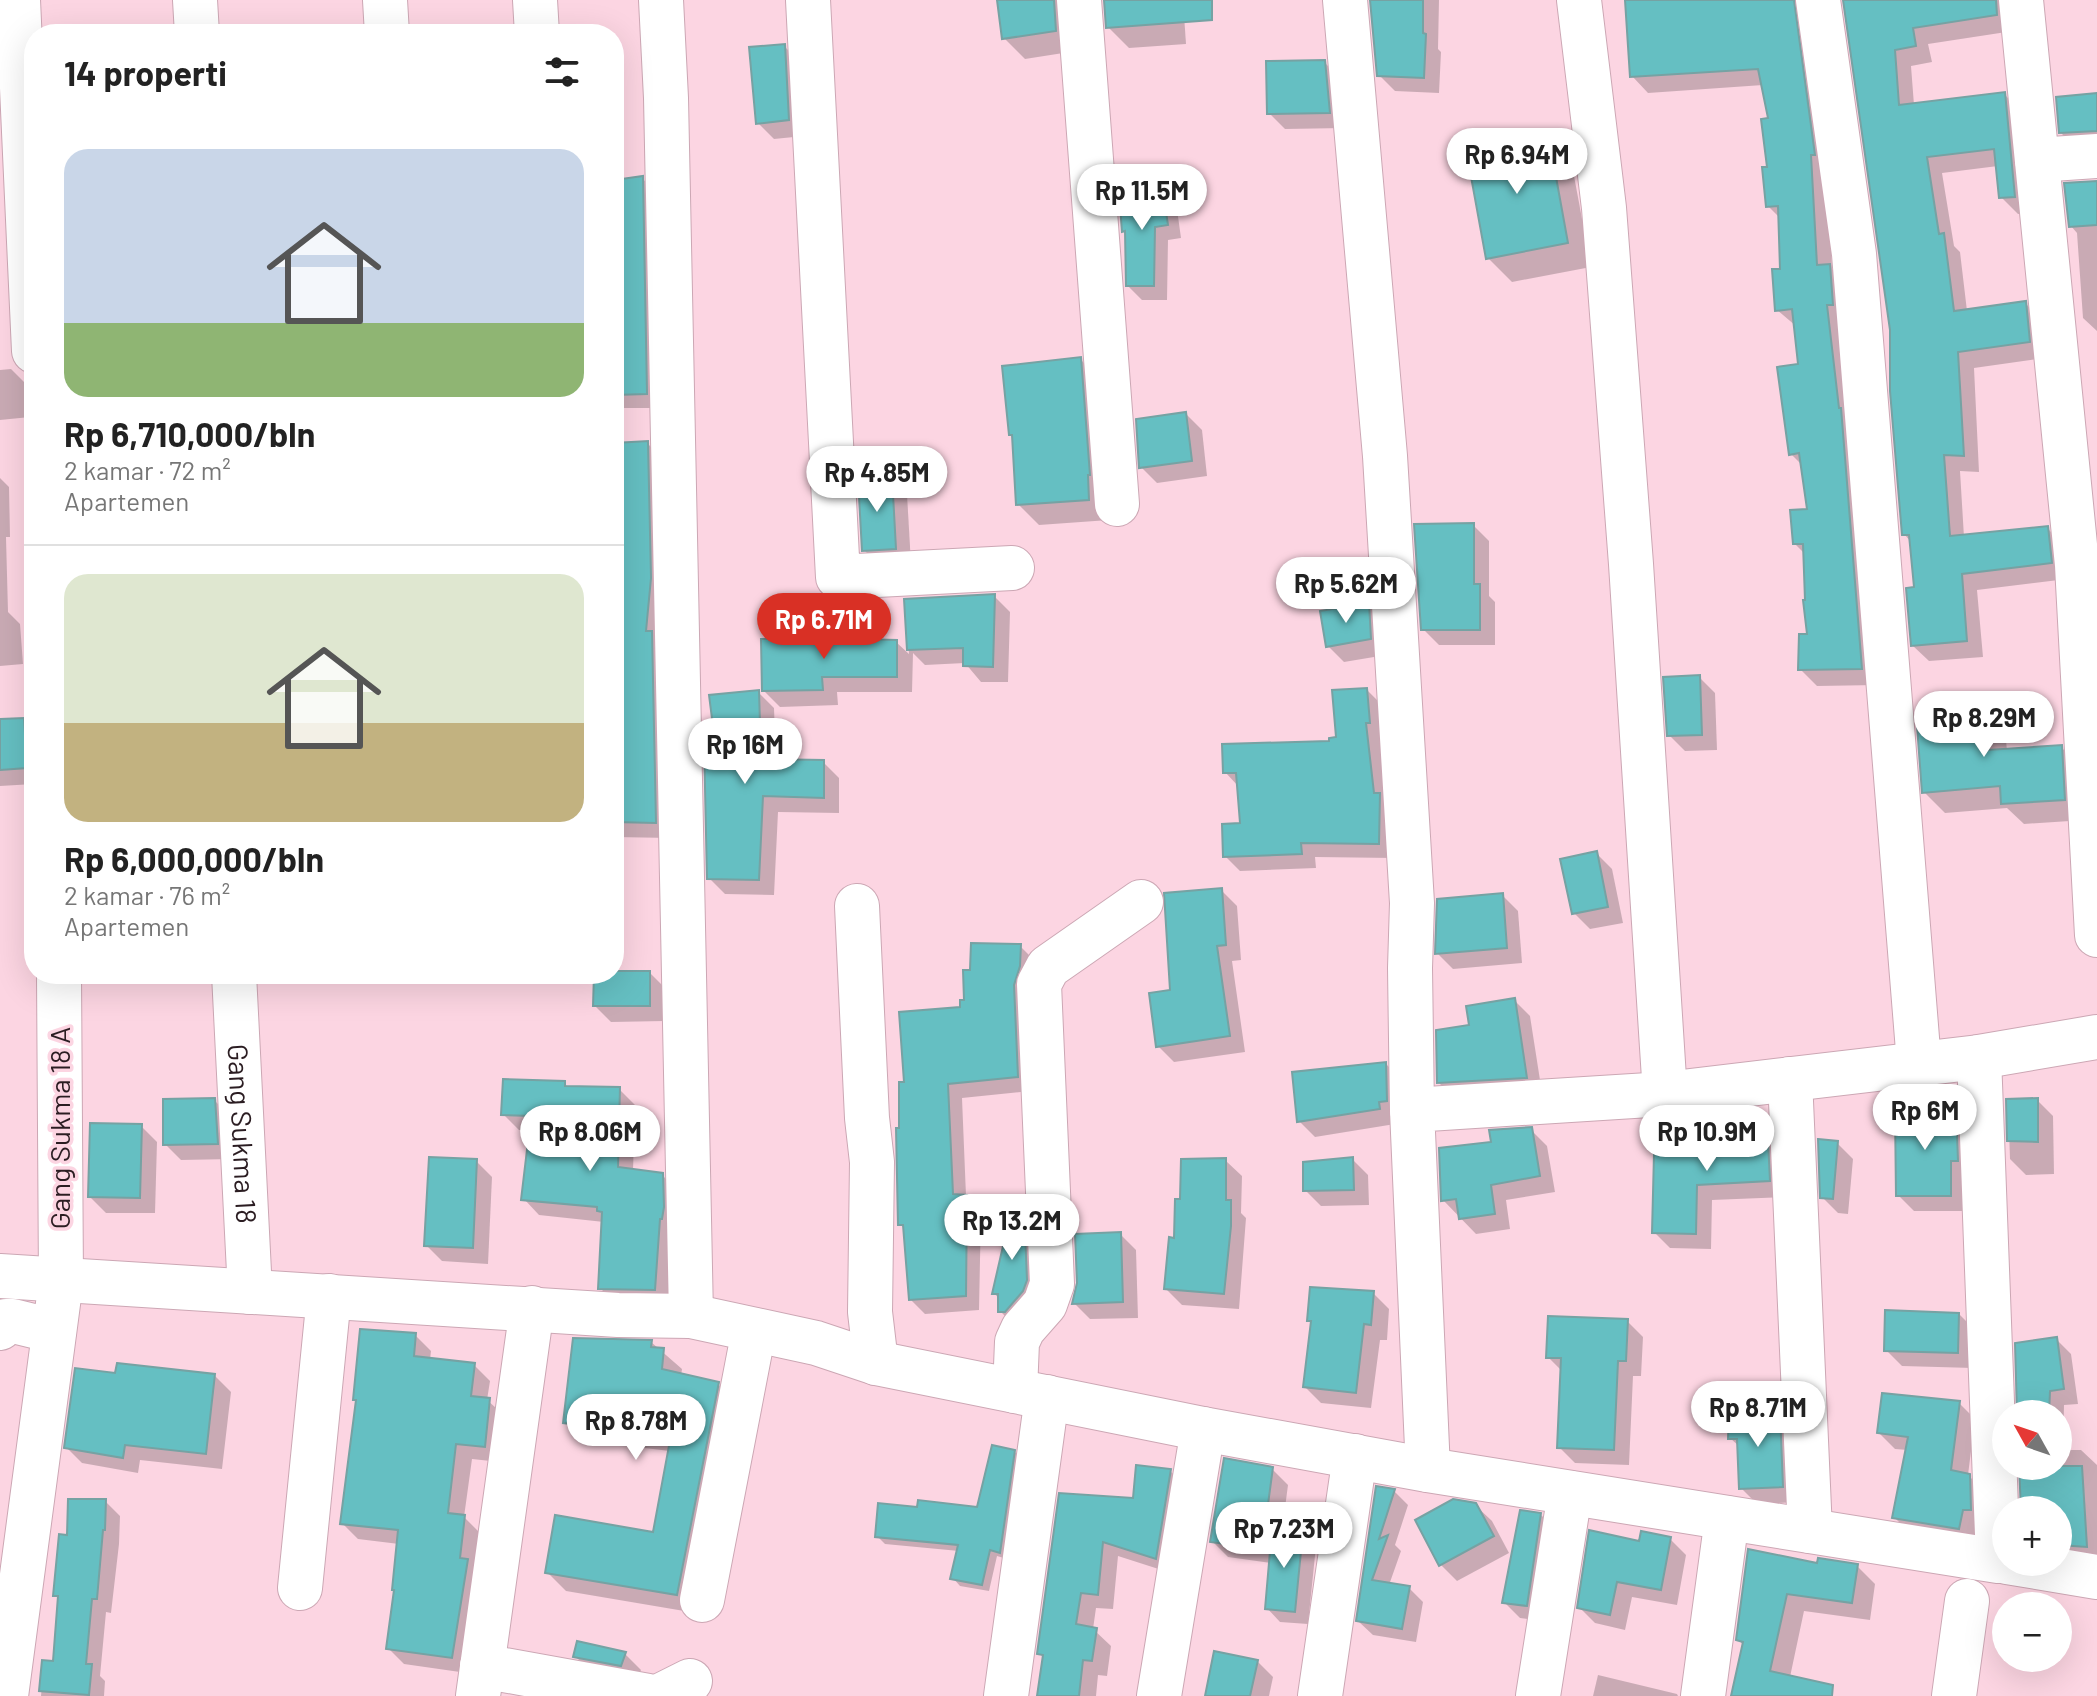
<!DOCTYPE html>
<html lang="id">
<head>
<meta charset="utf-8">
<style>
	:root { --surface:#fff; --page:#f2f2f2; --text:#222; --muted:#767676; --line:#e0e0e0; --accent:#d93025 }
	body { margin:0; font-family:Barlow,sans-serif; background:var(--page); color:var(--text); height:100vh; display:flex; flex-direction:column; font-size:30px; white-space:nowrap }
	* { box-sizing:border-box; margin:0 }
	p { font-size:26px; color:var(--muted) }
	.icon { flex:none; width:44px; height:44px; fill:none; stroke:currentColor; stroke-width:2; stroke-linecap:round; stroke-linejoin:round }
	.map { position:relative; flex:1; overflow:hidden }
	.panel { position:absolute; left:24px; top:24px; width:600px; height:960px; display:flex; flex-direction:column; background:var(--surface); border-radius:32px; box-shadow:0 8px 32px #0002 }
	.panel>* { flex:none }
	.needle { width:52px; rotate:310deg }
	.buttons { position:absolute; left:1992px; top:1400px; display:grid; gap:16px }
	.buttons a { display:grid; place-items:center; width:80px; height:80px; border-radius:50%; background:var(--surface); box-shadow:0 8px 32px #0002; font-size:40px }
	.price { position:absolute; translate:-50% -68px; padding:0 18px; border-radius:28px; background:#fff; color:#222; font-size:26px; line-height:52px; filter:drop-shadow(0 2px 4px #0008) }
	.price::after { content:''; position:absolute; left:50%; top:48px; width:24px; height:18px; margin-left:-12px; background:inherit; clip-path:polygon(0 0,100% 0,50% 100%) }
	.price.on { background:var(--accent); color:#fff }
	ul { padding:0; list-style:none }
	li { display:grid; align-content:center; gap:16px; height:424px; padding:0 40px }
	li+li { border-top:2px solid var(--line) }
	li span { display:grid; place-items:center; height:248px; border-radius:24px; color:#555 }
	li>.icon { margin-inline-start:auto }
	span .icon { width:144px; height:144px; fill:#fffc; stroke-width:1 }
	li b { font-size:34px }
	h2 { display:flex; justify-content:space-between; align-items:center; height:96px; padding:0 40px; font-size:34px }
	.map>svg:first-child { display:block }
</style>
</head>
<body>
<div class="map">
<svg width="2097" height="1696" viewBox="0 0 2097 1696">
	<rect width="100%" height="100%" fill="#fcd5e2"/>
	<g fill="#0003">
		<path d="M999,0H1085L1076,51L1025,59L1004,38Z"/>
		<path d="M1106,0H1183L1186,44L1129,48L1108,27Z"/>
		<path d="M1372,0H1439L1438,49L1441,52L1439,93L1395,91L1379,75Z"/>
		<path d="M1627,0H1817L1832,269L1846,283L1878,685L1817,686L1800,669L1809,636L1805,554L1795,544L1809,511L1803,466L1791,454L1800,366L1796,326L1777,310L1782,270L1781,219L1768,206L1770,120L1763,85L1648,93L1632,76Z"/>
		<path d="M1845,0H2013V31L1928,44L1932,62L1911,66L1914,105L2004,94L2021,111L2031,213L2018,214L2001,197L1998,166L1942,173L1954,246L1960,252L1967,311L2025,303L2042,320L2045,358L1974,368L1979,472L1960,471L1964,537L2047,528L2064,545L2067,579L1977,590L1983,657L1929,661L1912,645L1916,589L1912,543L1904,534L1892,330Z"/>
		<path d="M784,46L800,62L804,136L774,139L758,123Z"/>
		<path d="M1324,62L1340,78L1345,128L1285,129L1269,113Z"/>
		<path d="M2097,95V147L2077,149L2061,133Z"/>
		<path d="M1547,136L1571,160L1591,267L1512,282L1488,258Z"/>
		<path d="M642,178L656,193L661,408H614V182Z"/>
		<path d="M2097,183V331L2083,318L2077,233L2071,226Z"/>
		<path d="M1162,188L1176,202L1181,238L1168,240L1167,300H1142L1128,286L1127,235L1123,231Z"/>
		<path d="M1080,359L1101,380L1109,520L1039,525L1018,504L1014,437L1011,434Z"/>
		<path d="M11,369L27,385L30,417L0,420V370Z"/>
		<path d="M1186,414L1202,430L1207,476L1157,483L1141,467Z"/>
		<path d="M647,443L663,459L671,838L614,837V445Z"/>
		<path d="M0,478L9,487L10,537H6L8,612L20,624L23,664L0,666Z"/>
		<path d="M891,478L907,494L911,564L880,566L864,550Z"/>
		<path d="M1473,525L1489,541V596L1495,602V645H1439L1423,629Z"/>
		<path d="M994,596L1010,612L1008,682H981L965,663L925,665L913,653L912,692H837L838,705L780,707L764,691L896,642L909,654L906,600Z"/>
		<path d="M1368,605L1384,621L1386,655L1344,662L1328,646Z"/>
		<path d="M1699,677L1715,693L1717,750L1685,751L1669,735Z"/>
		<path d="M1367,690L1382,705L1394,858L1315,857L1316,868L1240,871L1225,856L1242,825L1239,787L1225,772L1338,739Z"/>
		<path d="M758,692L774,708L776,761L823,762L839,778V813L778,812L774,895L725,894L709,878L717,744Z"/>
		<path d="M1984,708L2005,729L2007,751L2061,747L2082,768L2085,820L2024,824L2007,808L1945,813L1924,792Z"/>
		<path d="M23,720L34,730V784L0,786V721Z"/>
		<path d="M1596,853L1612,869L1623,923L1590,929L1574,913Z"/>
		<path d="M1221,890L1237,906L1241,960L1232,961L1245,1052L1174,1062L1158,1046L1172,992Z"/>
		<path d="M1502,895L1518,911L1522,963L1453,969L1437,953Z"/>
		<path d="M1020,946L1034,960L1031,1091L962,1098L966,1196L981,1211L979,1310L925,1314L911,1300L906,1230L900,1224L901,1130L906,1084L962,1009L972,972Z"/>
		<path d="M650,973L666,989L665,1021L611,1022L595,1006L596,974Z"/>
		<path d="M1514,1000L1530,1016L1542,1093L1455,1099L1439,1083L1471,1027Z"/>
		<path d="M1386,1064L1402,1080L1395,1124L1315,1137L1299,1121Z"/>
		<path d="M564,1083L569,1088L619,1089L635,1105L633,1171L662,1175L678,1191L670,1306L616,1304L600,1288L604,1222L539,1215L524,1199L531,1131L519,1130L503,1114Z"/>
		<path d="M214,1100L230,1116L233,1159L181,1160L165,1144Z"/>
		<path d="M2037,1100L2053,1116L2054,1174L2026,1175L2010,1159L2008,1101Z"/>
		<path d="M1955,1112L1971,1128L1966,1211H1914L1898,1195Z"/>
		<path d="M1766,1122L1782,1138L1785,1197L1712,1200L1711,1249L1670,1248L1654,1232L1714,1157Z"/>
		<path d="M141,1126L157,1142L155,1213H106L90,1197Z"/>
		<path d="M1531,1130L1547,1146L1555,1192L1506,1200L1510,1229L1476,1234L1443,1200L1493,1144Z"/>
		<path d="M1837,1143L1853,1159L1848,1214L1838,1213L1822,1197Z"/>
		<path d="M1352,1159L1368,1175L1369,1205L1321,1206L1305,1190Z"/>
		<path d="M476,1161L492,1177L488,1264L442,1261L426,1245Z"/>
		<path d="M1226,1161L1242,1176L1241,1213L1246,1218L1239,1309L1182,1305L1166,1289L1182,1201Z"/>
		<path d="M1023,1211L1039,1227L1042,1297L1016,1327L1000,1311V1300L994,1293Z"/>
		<path d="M1120,1234L1136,1250L1138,1318L1090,1319L1074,1303Z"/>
		<path d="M1373,1293L1389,1309L1387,1340H1380L1371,1408L1321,1403L1305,1387L1313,1324L1309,1320Z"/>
		<path d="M1959,1314L1975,1330L1973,1368L1902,1366L1886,1350Z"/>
		<path d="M1627,1321L1643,1337L1641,1376H1633L1629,1465L1575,1463L1559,1447L1562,1371L1548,1357Z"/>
		<path d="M415,1335L431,1351L430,1360L474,1365L490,1381L487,1400L505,1416L500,1462L472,1459L464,1517L480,1533L467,1673L404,1664L388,1648L396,1591L399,1544L358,1539L342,1523L358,1402L355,1399Z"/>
		<path d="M2056,1339L2071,1354L2078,1404L2064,1405L2063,1450H2081L2097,1465V1562L2058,1557V1510H2023L2021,1466H2058V1414H2019Z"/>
		<path d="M651,1342L682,1369L681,1376L718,1384L736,1403L696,1613L566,1591L547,1572L655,1534L670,1451L584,1441L565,1422Z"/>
		<path d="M117,1376H215L231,1392L222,1469L140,1460L138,1473L82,1463L66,1447Z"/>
		<path d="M1959,1403L1975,1419L1968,1475L1985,1492L1975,1544L1910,1533L1894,1517L1908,1450L1895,1449L1879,1433Z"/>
		<path d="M1779,1415L1795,1431L1798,1502L1757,1504L1741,1488L1740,1447L1730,1438Z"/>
		<path d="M1014,1451L1021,1459L1007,1559L997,1556L989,1591L960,1586L953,1578L959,1551L885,1544L877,1536L918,1509H978Z"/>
		<path d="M1272,1469L1288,1485L1282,1531L1303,1533L1316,1546L1308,1624L1280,1622L1267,1608L1271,1563L1228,1557L1212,1541Z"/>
		<path d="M1170,1471L1186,1486L1171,1573L1118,1556L1113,1609L1096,1608L1093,1629L1111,1646L1107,1676L1098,1675L1096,1696H1039L1044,1658L1039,1653L1061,1495L1135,1500Z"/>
		<path d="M1378,1488L1394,1491L1408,1505L1395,1545L1401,1551L1389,1585L1409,1588L1423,1602L1416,1642L1373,1635L1358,1621Z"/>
		<path d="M105,1501L120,1516L119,1544L111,1613L106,1612L100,1676L105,1681L104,1696H41L44,1662L55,1663L60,1600L55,1595L69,1537Z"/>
		<path d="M1475,1505L1492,1521L1509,1553L1457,1581L1441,1565Z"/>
		<path d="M1541,1515L1557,1531L1542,1621L1520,1618L1504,1602Z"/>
		<path d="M1670,1539L1686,1555L1677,1605L1632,1597L1625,1630L1595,1623L1579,1607L1641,1543Z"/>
		<path d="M1750,1551L1819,1566H1857L1875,1584L1870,1620L1804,1611L1790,1677L1816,1696H1733L1744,1646L1738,1639Z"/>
		<path d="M625,1654L641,1670L636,1681L591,1672L575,1656Z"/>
		<path d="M1257,1661L1273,1677L1269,1696H1207Z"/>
		<path d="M1598,1675L1677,1694L1678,1696H1593Z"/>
	</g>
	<g fill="#65bfc2" stroke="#76a2a3" stroke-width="2">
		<path d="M997,0H1054L1056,31L1002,39Z"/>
		<path d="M1104,0H1212V20L1106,28Z"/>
		<path d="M1370,0H1423V33L1426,34L1424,78L1377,76Z"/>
		<path d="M1625,0H1794L1815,155H1811L1817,265L1830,264L1833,305H1827L1839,408H1841L1862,669L1798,670L1799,634H1807L1803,600H1805L1803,544H1793L1790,510L1807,509L1799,453L1789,455L1777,367L1798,364L1792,309L1775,311L1772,269H1780L1778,206L1766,207L1762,167H1767L1761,119L1768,118L1758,69L1630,77Z"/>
		<path d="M1843,0H1996L1997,15L1913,28L1916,46L1895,50L1899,105L2005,92L2015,197L1999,198L1994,149L1927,157L1939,234L1944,233L1954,311L2026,301L2030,342L1958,352L1964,456L1944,455L1950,536L2048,526L2052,563L1962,574L1967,641L1911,646L1906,588L1914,587L1909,535H1902L1890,391V330Z"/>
		<path d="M785,44L789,120L756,124L749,47Z"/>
		<path d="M1325,60L1330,113L1267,114L1266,61Z"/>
		<path d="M2097,93V131L2059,133L2056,97Z"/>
		<path d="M1548,133L1568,243L1486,259L1466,149Z"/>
		<path d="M643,176L647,394L614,395V180Z"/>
		<path d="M2097,181V225L2069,227L2064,183Z"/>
		<path d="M1162,186L1168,225L1155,227L1154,286H1126L1125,231L1122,232L1119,192Z"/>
		<path d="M1081,357L1090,475H1088L1089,500L1016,505L1012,435H1009L1002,366Z"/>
		<path d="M1186,412L1192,461L1139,468L1136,419Z"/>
		<path d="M648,441L651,578L646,631H652L656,823L614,822V443Z"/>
		<path d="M892,476L896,549L862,551L858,478Z"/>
		<path d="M1474,523V584H1480V630H1421L1414,524Z"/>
		<path d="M995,594L993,667L963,666V648L907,650L904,599Z"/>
		<path d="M1369,603L1371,639L1326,647L1320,611Z"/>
		<path d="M821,638L897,640V677H822L823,690L762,691L761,639Z"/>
		<path d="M1700,675L1702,735L1667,736L1663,677Z"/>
		<path d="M1367,688L1370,723H1366L1374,793H1380L1379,844L1301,843L1302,854L1223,857L1222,824L1240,823L1236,773H1223L1222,744L1329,741V738L1336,737L1332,690Z"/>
		<path d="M759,690L761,759L824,760V798L763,796L759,880L707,879L704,742H715L709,695Z"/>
		<path d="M1985,706L1988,750L2062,745L2065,800L2001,804L2000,786L1922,793L1916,712Z"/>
		<path d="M24,718L27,768L0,770V719Z"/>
		<path d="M1597,851L1608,907L1572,914L1560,859Z"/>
		<path d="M1222,888L1226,945L1217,946L1230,1036L1156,1047L1149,993L1170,990L1164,893Z"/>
		<path d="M1503,893L1507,948L1435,954L1437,899Z"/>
		<path d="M971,943L1021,944L1020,966L1014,985L1018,1077L948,1084L953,1194L967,1195L966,1296L909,1300L903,1225H898L896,1128H899V1082H904L899,1012L960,1007V1000H964L963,970H970Z"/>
		<path d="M614,971H650V1006H593L594,974H614Z"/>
		<path d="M1515,998L1527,1078L1437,1083L1436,1030L1469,1025L1466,1006Z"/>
		<path d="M1386,1062L1387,1101L1379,1102L1380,1109L1297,1122L1292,1072Z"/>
		<path d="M503,1079L565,1081V1086L620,1087L618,1167L663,1173L664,1207L662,1219H660L655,1290L598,1289L602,1212L597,1211V1207L521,1200L531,1116L501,1115Z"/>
		<path d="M215,1098L218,1144L163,1145V1099Z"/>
		<path d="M2038,1098V1142L2007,1141L2006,1099Z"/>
		<path d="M1956,1110L1958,1161H1951V1196H1896L1895,1111Z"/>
		<path d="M1767,1120L1770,1181L1697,1185L1696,1234L1652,1233L1654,1154L1712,1155L1711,1123Z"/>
		<path d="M90,1123L142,1124L140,1198L88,1197Z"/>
		<path d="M1532,1127L1540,1176L1491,1185L1495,1214L1459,1219L1456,1199L1441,1201L1439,1148L1491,1142L1489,1130Z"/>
		<path d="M1818,1139L1838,1141L1833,1199L1820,1198Z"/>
		<path d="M429,1157L477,1159L473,1248L424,1246Z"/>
		<path d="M1353,1157L1354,1190L1303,1191V1162Z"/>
		<path d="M1226,1158V1200H1231V1226L1224,1294L1164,1289L1169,1237L1174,1238L1175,1199H1180L1181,1159Z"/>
		<path d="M1012,1207L1024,1209L1027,1280L1023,1291L1005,1312H998V1294H992Z"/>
		<path d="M1121,1232L1123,1302L1072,1304L1077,1283L1075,1234Z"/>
		<path d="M1310,1287L1374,1291L1371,1325L1364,1324L1356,1393L1303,1387L1311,1321H1307Z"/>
		<path d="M1885,1310L1959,1313L1958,1353L1884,1351Z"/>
		<path d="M1548,1316L1628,1319L1626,1361H1618L1614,1450L1557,1448L1561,1358H1546Z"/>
		<path d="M360,1329L416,1333L414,1356L475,1363L471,1396L490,1398L485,1447L456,1444L448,1513L465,1515L460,1558L468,1559L452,1658L386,1649L394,1590H392L398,1530L340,1524L356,1400H353Z"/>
		<path d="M2057,1337L2064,1389L2050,1391L2049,1414H2017L2015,1343Z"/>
		<path d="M573,1338L652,1340L651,1347L664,1348L662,1369L719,1382L677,1595L545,1573L555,1515L653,1532L671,1435L563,1423Z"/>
		<path d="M117,1363L215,1374L206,1454L125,1445L123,1458L64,1448L75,1368L115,1373Z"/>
		<path d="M1882,1393L1960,1401L1951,1470L1970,1474L1971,1510H1963L1959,1529L1892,1518L1908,1437L1877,1433Z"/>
		<path d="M1729,1412L1780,1413L1783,1487L1739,1489L1737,1439H1728Z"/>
		<path d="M992,1445L1015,1450L1000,1553L990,1550L982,1585L950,1579L958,1545L875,1537L878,1503L917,1507L918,1500L977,1507Z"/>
		<path d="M1224,1458L1273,1467L1262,1549L1210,1542Z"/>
		<path d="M1136,1465L1171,1469L1156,1559L1103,1542L1098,1595L1081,1593L1076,1624L1097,1628L1092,1661L1083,1660L1079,1696H1037L1043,1655L1037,1654L1059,1493L1133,1498Z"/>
		<path d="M2019,1466H2082L2087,1547L2058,1545V1510H2021Z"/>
		<path d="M1376,1486L1395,1489L1379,1539L1388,1535L1372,1580L1410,1586L1402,1629L1356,1621Z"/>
		<path d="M68,1499H106L105,1530H103L97,1599H92L86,1664H92L89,1695L39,1691L42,1660L53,1661L58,1596H53L59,1534L67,1535Z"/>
		<path d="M1453,1499L1476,1503L1494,1536L1439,1566L1415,1520Z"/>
		<path d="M1520,1510L1541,1513L1527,1606L1502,1603Z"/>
		<path d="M1272,1528L1303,1531L1295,1612L1265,1609Z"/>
		<path d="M1589,1530L1639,1541L1641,1531L1671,1537L1661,1590L1617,1582L1610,1615L1577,1608Z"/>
		<path d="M1748,1549L1817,1563L1818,1558L1858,1564L1852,1603L1787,1594L1770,1671L1833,1685L1832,1696H1731L1743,1642L1736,1640Z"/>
		<path d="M577,1641L626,1652L621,1666L573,1657Z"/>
		<path d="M1214,1651L1258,1660L1250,1696H1205Z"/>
	</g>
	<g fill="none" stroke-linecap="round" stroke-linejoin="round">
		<defs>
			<g id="minor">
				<path d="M18,0L34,351"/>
				<path d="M195,0L197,34"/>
				<path d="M385,0L387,34"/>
				<path d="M535,0L537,34"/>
				<path d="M661,0L666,98L691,1316"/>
				<path d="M808,0L838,577L1012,568"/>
				<path d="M1079,0L1117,504"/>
				<path d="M1345,0L1385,456L1412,903L1410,968L1412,1110"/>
				<path d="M1579,0L1604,208L1631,564L1665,1094"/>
				<path d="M1818,0L1854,254L1919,1063"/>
				<path d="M2021,0L2077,565L2097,935"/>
				<path d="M2037,160L2097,156"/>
				<path d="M857,906L867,1118L872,1162L870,1312L876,1363"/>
				<path id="s1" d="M234,974L250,1292"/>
				<path d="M1790,1079L1810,1531"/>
				<path d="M0,1276L618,1315L691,1316L816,1343L876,1363L1203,1429L1428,1470L1998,1561L1979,1057"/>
				<path d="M0,1328L6,1321H13L54,1331"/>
				<path d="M1015,1391L1017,1342L1023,1329L1045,1304L1052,1284L1039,984L1048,967L1141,902"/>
				<path d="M1428,1470L1412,1110L1665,1094L1979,1057L2097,1037"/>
				<path d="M2007,1562L2097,1577"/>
				<path d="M300,1588L329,1296"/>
				<path d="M702,1600L754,1330"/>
				<path d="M482,1666L648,1696"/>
				<path d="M6,1696L61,1281L59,974"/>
				<path d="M478,1696L532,1308"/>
				<path d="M660,1696L690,1681"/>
				<path d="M1006,1696L1047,1397"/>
				<path d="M1159,1696L1203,1429"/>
				<path d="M1320,1696L1355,1456"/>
				<path d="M1538,1696L1570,1493"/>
				<path d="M1703,1696L1727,1518"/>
				<path d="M1954,1696L1967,1601"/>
			</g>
		</defs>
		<use href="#minor" stroke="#cca7b4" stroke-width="46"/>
		<use href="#minor" stroke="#fff" stroke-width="44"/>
	</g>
	<g text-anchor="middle" stroke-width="7" stroke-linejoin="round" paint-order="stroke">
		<g font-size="28" fill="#2b1d22" stroke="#fcd5e2">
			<text transform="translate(60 1128) rotate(-90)" y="10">Gang Sukma 18 A</text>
			<text dy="10" stroke="none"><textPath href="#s1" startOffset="160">Gang Sukma 18</textPath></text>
		</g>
	</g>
</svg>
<div class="buttons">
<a><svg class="needle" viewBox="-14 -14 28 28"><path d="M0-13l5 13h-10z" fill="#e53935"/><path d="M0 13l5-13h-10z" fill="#767676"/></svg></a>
<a>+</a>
<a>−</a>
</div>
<b class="price" style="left:1517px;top:196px">Rp 6.94M</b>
<b class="price" style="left:1142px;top:232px">Rp 11.5M</b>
<b class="price" style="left:877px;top:514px">Rp 4.85M</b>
<b class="price" style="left:1346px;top:625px">Rp 5.62M</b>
<b class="price on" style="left:824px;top:661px">Rp 6.71M</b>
<b class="price" style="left:1984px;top:759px">Rp 8.29M</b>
<b class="price" style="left:745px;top:786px">Rp 16M</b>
<b class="price" style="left:1925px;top:1152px">Rp 6M</b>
<b class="price" style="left:590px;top:1173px">Rp 8.06M</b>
<b class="price" style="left:1707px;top:1173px">Rp 10.9M</b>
<b class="price" style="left:1012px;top:1262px">Rp 13.2M</b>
<b class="price" style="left:1758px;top:1449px">Rp 8.71M</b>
<b class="price" style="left:636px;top:1462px">Rp 8.78M</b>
<b class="price" style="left:1284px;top:1570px">Rp 7.23M</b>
<section class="panel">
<h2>14 properti<svg class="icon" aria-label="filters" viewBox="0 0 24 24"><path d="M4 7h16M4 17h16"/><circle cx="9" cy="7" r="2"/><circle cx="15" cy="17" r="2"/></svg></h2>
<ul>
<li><span style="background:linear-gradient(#c9d6e8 70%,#8fb573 0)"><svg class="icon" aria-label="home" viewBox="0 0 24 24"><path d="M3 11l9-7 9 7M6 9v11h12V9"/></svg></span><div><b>Rp 6,710,000/bln</b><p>2 kamar · 72 m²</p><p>Apartemen</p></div></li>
<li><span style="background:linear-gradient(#dfe7d0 60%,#c2b280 0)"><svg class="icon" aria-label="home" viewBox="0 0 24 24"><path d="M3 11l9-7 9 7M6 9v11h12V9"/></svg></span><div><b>Rp 6,000,000/bln</b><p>2 kamar · 76 m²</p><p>Apartemen</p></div></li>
</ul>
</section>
</div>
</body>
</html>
